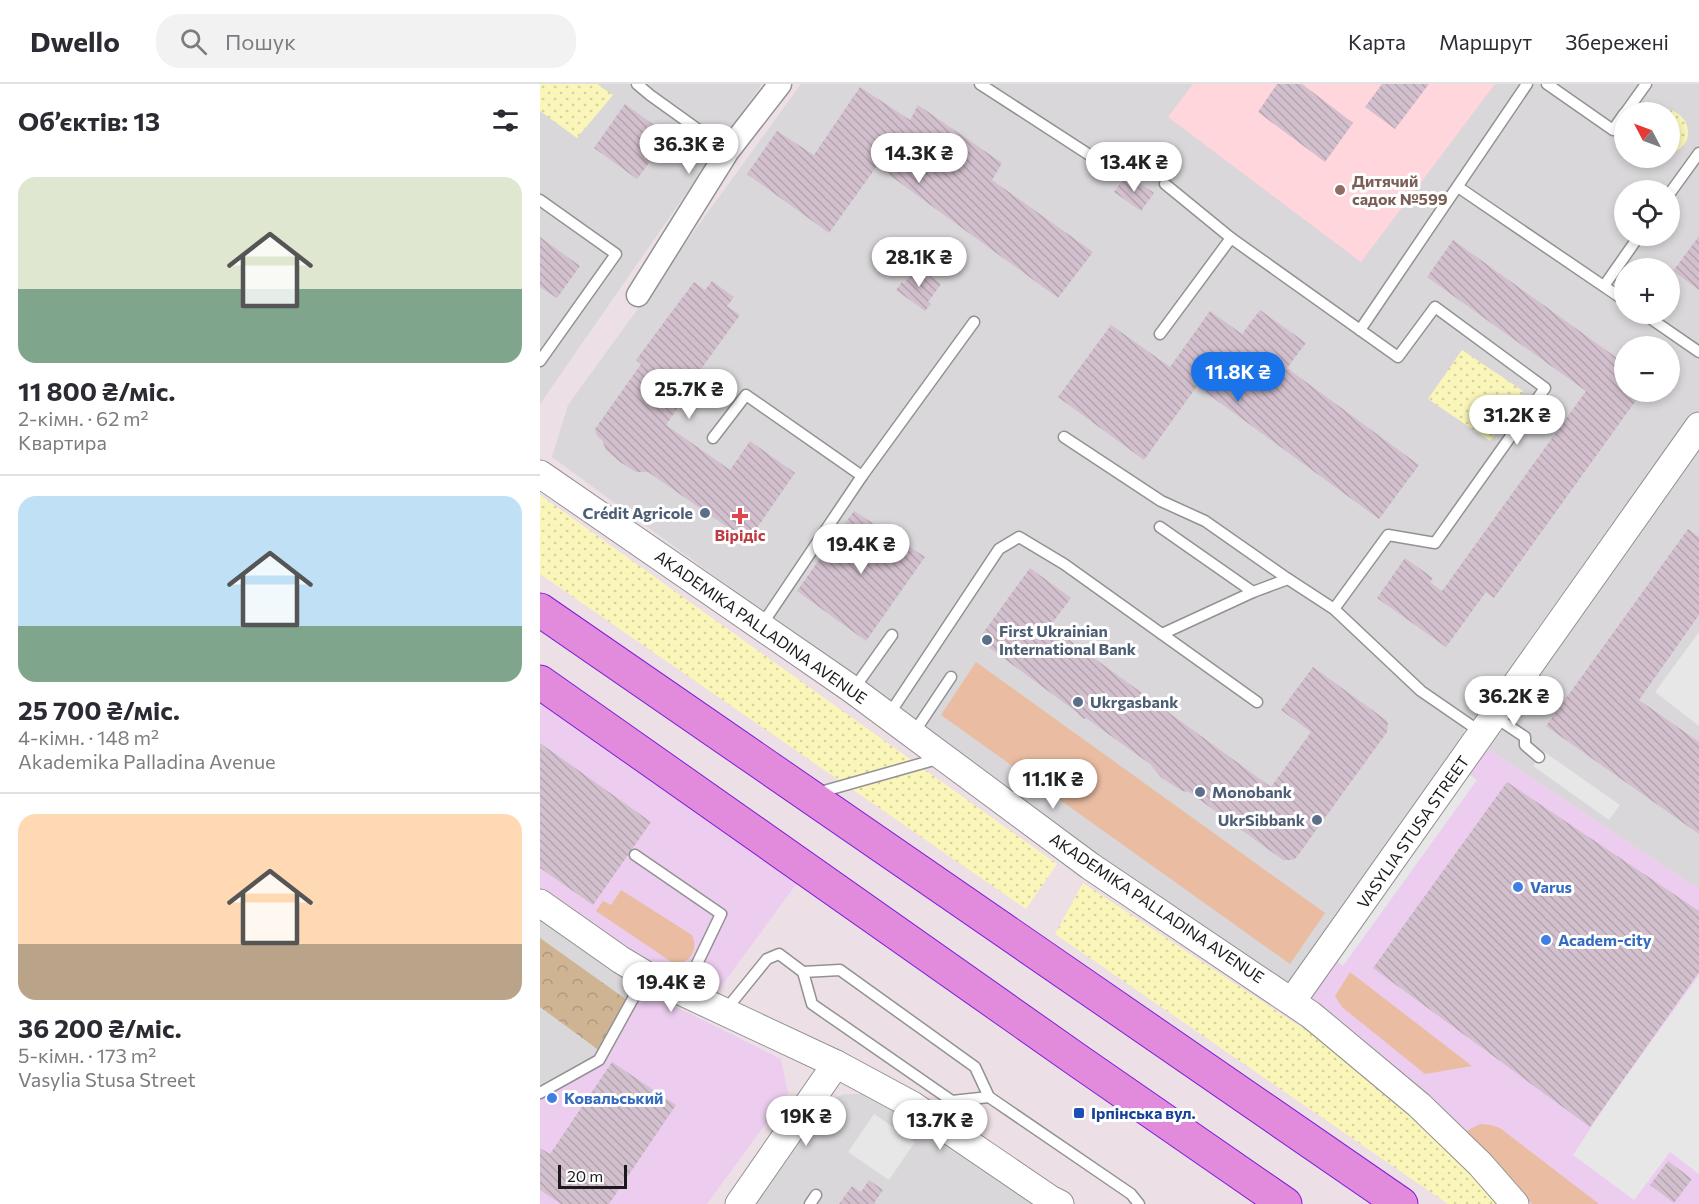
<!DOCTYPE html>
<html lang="uk">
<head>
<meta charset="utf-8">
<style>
	:root { --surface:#fff; --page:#f2f2f3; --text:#2b2b33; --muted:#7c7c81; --line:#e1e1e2; --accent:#1a73e8 }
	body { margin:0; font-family:Commissioner,sans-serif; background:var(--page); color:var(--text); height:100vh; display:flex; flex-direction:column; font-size:22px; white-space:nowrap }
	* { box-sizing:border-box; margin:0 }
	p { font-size:20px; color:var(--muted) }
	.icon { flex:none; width:33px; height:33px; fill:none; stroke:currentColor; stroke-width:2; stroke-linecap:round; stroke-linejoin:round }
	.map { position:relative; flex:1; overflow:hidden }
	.drawer { display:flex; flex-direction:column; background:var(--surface); width:540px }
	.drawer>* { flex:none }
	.needle { width:39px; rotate:311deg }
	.buttons { position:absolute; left:1074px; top:18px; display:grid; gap:12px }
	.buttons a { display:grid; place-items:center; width:66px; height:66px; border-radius:50%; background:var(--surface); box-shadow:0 3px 9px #0003; font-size:30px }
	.scale { position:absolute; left:18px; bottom:15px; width:69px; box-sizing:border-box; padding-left:6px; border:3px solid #1b1b1b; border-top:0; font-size:16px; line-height:21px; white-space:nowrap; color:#1b1b1b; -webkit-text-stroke:4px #fff; paint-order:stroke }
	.price { position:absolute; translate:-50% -51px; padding:0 14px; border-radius:21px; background:#fff; color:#222; font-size:20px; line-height:39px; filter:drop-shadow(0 2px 3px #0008) }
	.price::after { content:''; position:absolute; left:50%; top:36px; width:18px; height:14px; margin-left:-9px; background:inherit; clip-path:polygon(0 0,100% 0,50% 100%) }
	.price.selected { background:var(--accent); color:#fff }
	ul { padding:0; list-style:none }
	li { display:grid; align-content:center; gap:12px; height:318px; padding:0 18px }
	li+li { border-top:2px solid var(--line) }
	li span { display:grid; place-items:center; height:186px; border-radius:18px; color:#555 }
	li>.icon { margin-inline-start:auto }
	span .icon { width:108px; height:108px; fill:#fffc; stroke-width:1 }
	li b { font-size:26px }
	h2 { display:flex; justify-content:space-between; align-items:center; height:72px; padding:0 18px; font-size:26px }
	header { display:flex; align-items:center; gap:36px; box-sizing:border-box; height:84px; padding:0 30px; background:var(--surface); border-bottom:2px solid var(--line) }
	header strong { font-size:28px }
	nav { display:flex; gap:33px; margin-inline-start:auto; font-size:21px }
	.search { width:420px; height:54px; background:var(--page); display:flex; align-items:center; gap:15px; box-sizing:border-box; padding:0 21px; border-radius:24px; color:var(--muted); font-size:22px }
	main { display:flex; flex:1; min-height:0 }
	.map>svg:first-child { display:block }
</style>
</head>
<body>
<header>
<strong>Dwello</strong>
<div class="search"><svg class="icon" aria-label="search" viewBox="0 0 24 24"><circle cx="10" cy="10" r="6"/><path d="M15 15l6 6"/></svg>Пошук</div>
<nav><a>Карта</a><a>Маршрут</a><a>Збережені</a></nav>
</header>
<main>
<section class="drawer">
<h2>Об’єктів: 13<svg class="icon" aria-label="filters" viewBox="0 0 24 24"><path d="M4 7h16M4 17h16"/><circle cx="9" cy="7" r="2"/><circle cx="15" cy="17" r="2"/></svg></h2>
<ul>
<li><span style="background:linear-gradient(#dfe7d0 60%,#7fa58c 0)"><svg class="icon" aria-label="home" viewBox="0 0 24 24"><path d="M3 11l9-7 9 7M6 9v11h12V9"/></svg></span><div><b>11 800 ₴/міс.</b><p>2-кімн. · 62 m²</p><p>Квартира</p></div></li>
<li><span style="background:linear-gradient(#bfe0f5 70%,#7fa58c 0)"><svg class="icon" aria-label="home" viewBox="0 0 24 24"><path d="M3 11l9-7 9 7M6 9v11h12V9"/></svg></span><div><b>25 700 ₴/міс.</b><p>4-кімн. · 148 m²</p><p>Akademika Palladina Avenue</p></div></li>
<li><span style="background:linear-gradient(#ffd9b3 70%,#b9a48a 0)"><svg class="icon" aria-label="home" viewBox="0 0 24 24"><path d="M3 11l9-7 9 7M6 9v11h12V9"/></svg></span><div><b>36 200 ₴/міс.</b><p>5-кімн. · 173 m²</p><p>Vasylia Stusa Street</p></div></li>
</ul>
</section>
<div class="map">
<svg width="1159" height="1120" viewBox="0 0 1159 1120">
	<defs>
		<pattern id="forest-crowns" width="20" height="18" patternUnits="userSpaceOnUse" patternTransform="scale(1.5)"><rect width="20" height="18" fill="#ceb492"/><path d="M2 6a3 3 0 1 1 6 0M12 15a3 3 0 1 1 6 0" fill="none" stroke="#b09a7d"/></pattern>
		<pattern id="park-dots" width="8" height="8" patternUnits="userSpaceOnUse" patternTransform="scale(1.5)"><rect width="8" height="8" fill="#faf6b9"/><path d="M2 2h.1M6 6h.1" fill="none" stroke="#d6d29e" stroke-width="1.8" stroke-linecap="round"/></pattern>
		<pattern id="building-back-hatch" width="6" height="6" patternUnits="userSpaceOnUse" patternTransform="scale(1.5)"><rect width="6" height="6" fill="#d3c0ce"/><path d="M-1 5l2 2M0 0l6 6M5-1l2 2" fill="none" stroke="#b5a4b0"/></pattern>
	</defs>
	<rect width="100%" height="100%" fill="#eddfe6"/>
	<g fill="#d9d7d9" fill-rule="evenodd">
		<path d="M0,0H222L0,320Z"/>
		<path d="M261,0H1159V326L940,634L922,636L925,653L750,900L733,896L543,762L12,373L28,321ZM1084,28H1130V74H1084ZM1084,106H1130V152H1084ZM1084,184H1130V230H1084ZM1084,262H1130V308H1084Z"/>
		<path d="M1159,364V805L945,663Z"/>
		<path d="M0,835L102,906L61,977L0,1011Z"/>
		<path d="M304,1010H331L499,1120H206L277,1022Z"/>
	</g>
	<g fill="#eccdef">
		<path d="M0,620L258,798L174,912L104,883L0,810Z"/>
		<path d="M945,663L1159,805V1120H980L900,1034L767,910Z"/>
		<path d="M102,906L241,975L248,1009L167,1120H0V1011L61,977Z"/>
	</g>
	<path fill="#ffd6dc" d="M653,0H955L821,178L628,33Z"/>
	<g fill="#eabda2">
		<path d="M436,578L785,829L750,880L401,631Z"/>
		<path d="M81,806L152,851C159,866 150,881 133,879L56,827L63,817L71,821Z"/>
		<path d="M810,888L932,982L885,990L802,923L795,912Z"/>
		<path d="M940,1040L951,1041L960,1044L1059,1120H992L924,1050L930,1045Z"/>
	</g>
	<path fill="url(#forest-crowns)" d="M0,854L87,916L60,967L0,923Z"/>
	<g fill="url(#park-dots)">
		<path d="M0,0H57L73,11L37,54L0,27Z"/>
		<path d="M1128,25C1154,32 1155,64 1130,69V28H1114Z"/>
		<path d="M922,266L983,307L950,357L888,315Z"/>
		<path d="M0,411L517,780L486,825L0,490Z"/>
		<path d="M543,799L776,953L930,1078L968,1120H908L515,850Z"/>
	</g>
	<g fill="#e7e7e7">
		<path d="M1159,548V642L1115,608Z"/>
		<path d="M1003,667L1080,721L1069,736L993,682Z"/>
		<path d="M925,687L937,696L803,882L791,873Z"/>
		<path d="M1159,891V1090L1130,1068L1094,1116L1033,1071L1069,1016Z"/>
		<path d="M334,1030L375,1058L349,1096L308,1068Z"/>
	</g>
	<g fill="url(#building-back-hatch)">
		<path d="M737,0H762L813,39L785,78L718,28Z"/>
		<path d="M842,0H889L855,45L825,23Z"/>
		<path d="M320,3L370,36L378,21L462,79L452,96L553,168L518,214L337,82L289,149L207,90L237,47L274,71Z"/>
		<path d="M85,20L129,52L97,95L54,64Z"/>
		<path d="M587,90L614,109L601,127L574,108Z"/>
		<path d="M1159,152V206L1133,187Z"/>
		<path d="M0,153L40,182L17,214L0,203Z"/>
		<path d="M913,156L1084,279V308H1102L954,514L946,508L906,563L837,514L865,474L893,494L890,498L902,507L1046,307L887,193Z"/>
		<path d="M377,182L401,200L388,218L391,220L385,227L356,206L362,198L364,200Z"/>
		<path d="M172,197L194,213L187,222L200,231L143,310L146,312L126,341L190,386L210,357L255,389L212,451L203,454L108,388H96L80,378L66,366L62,356L57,352L55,345L101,280L96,276L154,198L165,206Z"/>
		<path d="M720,226L766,259L747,284L879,381L839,435L657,302L604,376L518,313L571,241L630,283L670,227L702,250Z"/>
		<path d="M314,427L385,473L326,557L257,507Z"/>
		<path d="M1148,445L1159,453V531L1099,616L1159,658V750L1006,642Z"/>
		<path d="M490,484L531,514L510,542L731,703L771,648L741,626L773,583L846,636L848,639L847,648L756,774L753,776H743L649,708L642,707L631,700L621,693L610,680L546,634L544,635L539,631L538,629L443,559L441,552L443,549Z"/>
		<path d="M0,659L111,738L53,821L0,784Z"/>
		<path d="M967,698L1159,827V888L1050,1043L833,884Z"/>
		<path d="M72,978L136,1021L69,1120H21L0,1106V1064L10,1070Z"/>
		<path d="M1128,1077L1152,1095L1134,1119L1110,1101Z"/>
		<path d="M329,1096L343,1106L334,1119L336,1120H299L312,1102L321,1108Z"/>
	</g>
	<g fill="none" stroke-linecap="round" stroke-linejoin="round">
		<defs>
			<g id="service">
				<path d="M97,0L110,11L188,67"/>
				<path d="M440,0L551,72L594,73"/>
				<path d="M1007,0L1073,46L1084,30"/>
				<path d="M1086,28L1106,0"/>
				<path d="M625,100L691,154L858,273L895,223L1005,304L895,459L848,451L794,525"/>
				<path d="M918,103L1084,216"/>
				<path d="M1130,109L1159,69"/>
				<path d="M0,116L76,170L0,277"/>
				<path d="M1064,202L1099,152"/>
				<path d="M1104,230L1159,268"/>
				<path d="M820,246L987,0"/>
				<path d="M620,250L691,154"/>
				<path d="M524,353L621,417L665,437L748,495"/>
				<path d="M173,354L206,311L322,392"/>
				<path d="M620,443L713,508"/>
				<path d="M221,542L322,392L434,238"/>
				<path d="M622,550L713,508L748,495L794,525L881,607L942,649"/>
				<path d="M313,606L352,551"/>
				<path d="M348,632L459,465L479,453L524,480L717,618"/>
				<path d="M955,633L985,653V661L999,673"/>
				<path d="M373,650L411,593"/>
				<path d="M277,709L401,674"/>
				<path d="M95,771L181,830L143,909"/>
				<path d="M263,888L272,920L412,1017L449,1013"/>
				<path d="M184,928L227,875L239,870L263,888L300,886L435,983L449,1013L591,1110L599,1120"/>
				<path d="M0,1009L59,976L106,891"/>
				<path d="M270,1120L276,1111"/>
			</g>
			<path id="minor" d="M98,211L188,67L240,0"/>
			<g id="tertiary">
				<path d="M0,390L313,606L550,782L771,931L879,1021L940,1080L975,1120"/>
				<path d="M0,819L81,876L106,891L296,980L372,1021L510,1115L520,1120"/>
				<path d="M752,917L1159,342"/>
				<path d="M199,1120L296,980"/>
			</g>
			<g id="trunk">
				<path d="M0,526L861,1120"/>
				<path d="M0,598L537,976L745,1120"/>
			</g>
		</defs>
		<use href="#service" stroke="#929292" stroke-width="13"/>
		<use href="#minor" stroke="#929292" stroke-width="25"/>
		<use href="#tertiary" stroke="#929292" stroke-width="29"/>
		<use href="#trunk" stroke="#7e1ed9" stroke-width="35"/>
		<use href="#service" stroke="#fff" stroke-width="10"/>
		<use href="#minor" stroke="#fff" stroke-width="22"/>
		<use href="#tertiary" stroke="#fff" stroke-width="27"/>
		<use href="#trunk" stroke="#e28bdc" stroke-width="33"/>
	</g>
	<circle fill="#8d6e63" stroke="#fff" stroke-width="2" cx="800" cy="106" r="6"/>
	<g fill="#5c6f8a" stroke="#fff" stroke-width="2">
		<circle cx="165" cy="429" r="6"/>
		<circle cx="447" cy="556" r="6"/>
		<circle cx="538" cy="618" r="6"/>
		<circle cx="660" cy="708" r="6"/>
		<circle cx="777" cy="736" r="6"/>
	</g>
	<path fill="#e0444e" stroke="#fff" stroke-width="2" d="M197 423h6v6h6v6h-6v6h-6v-6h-6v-6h6z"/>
	<g fill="#3f7fe0" stroke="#fff" stroke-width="2">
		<circle cx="978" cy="803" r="6"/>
		<circle cx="1006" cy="856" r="6"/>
		<circle cx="12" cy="1014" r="6"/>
	</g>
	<rect fill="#1a4fb4" stroke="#fff" stroke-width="2" x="533" y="1023" width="12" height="12" rx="3"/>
	<g text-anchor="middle" stroke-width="6" stroke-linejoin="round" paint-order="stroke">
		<g font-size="16" font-weight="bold" fill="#785e54" stroke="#fff" text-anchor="start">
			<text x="812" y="103">Дитячий<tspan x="812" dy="18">садок №599</tspan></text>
		</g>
		<g font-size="16" font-weight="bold" fill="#4e5e75" stroke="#fff" text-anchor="start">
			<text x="153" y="435" text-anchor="end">Crédit Agricole</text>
			<text x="459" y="553">First Ukrainian<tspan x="459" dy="18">International Bank</tspan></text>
			<text x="550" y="624">Ukrgasbank</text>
			<text x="672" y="714">Monobank</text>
			<text x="765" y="742" text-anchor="end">UkrSibbank</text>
		</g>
		<g font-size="16" font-weight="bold" fill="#be3a42" stroke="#fff">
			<text x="200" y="457">Вірідіс</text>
		</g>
		<g font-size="16" fill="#1b1b1b" stroke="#fff">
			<text transform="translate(221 543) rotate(35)" y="6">AKADEMIKA PALLADINA AVENUE</text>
			<text transform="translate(873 748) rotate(-55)" y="6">VASYLIA STUSA STREET</text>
			<text transform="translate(617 824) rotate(34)" y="6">AKADEMIKA PALLADINA AVENUE</text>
		</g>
		<g font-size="16" font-weight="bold" fill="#366cbe" stroke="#fff" text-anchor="start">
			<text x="990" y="809">Varus</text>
			<text x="1018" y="862">Academ-city</text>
			<text x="24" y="1020">Ковальський</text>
		</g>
		<g font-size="16" font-weight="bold" fill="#164399" stroke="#fff" text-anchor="start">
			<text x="551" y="1035">Ірпінська вул.</text>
		</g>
	</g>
</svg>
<div class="buttons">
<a><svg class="needle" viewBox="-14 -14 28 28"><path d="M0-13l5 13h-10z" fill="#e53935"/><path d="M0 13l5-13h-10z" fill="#7c7c81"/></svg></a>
<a><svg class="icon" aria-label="locate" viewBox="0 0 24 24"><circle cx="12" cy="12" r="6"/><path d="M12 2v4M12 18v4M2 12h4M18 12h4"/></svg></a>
<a>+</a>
<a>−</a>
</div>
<div class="scale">20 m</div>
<b class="price" style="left:149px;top:91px">36.3K ₴</b>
<b class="price" style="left:379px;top:100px">14.3K ₴</b>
<b class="price" style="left:594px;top:109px">13.4K ₴</b>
<b class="price" style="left:379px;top:204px">28.1K ₴</b>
<b class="price selected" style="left:698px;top:319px">11.8K ₴</b>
<b class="price" style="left:149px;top:336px">25.7K ₴</b>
<b class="price" style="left:977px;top:362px">31.2K ₴</b>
<b class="price" style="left:321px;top:491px">19.4K ₴</b>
<b class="price" style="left:974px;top:643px">36.2K ₴</b>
<b class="price" style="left:513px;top:726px">11.1K ₴</b>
<b class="price" style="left:131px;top:929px">19.4K ₴</b>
<b class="price" style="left:266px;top:1063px">19K ₴</b>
<b class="price" style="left:400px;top:1067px">13.7K ₴</b>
</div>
</main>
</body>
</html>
